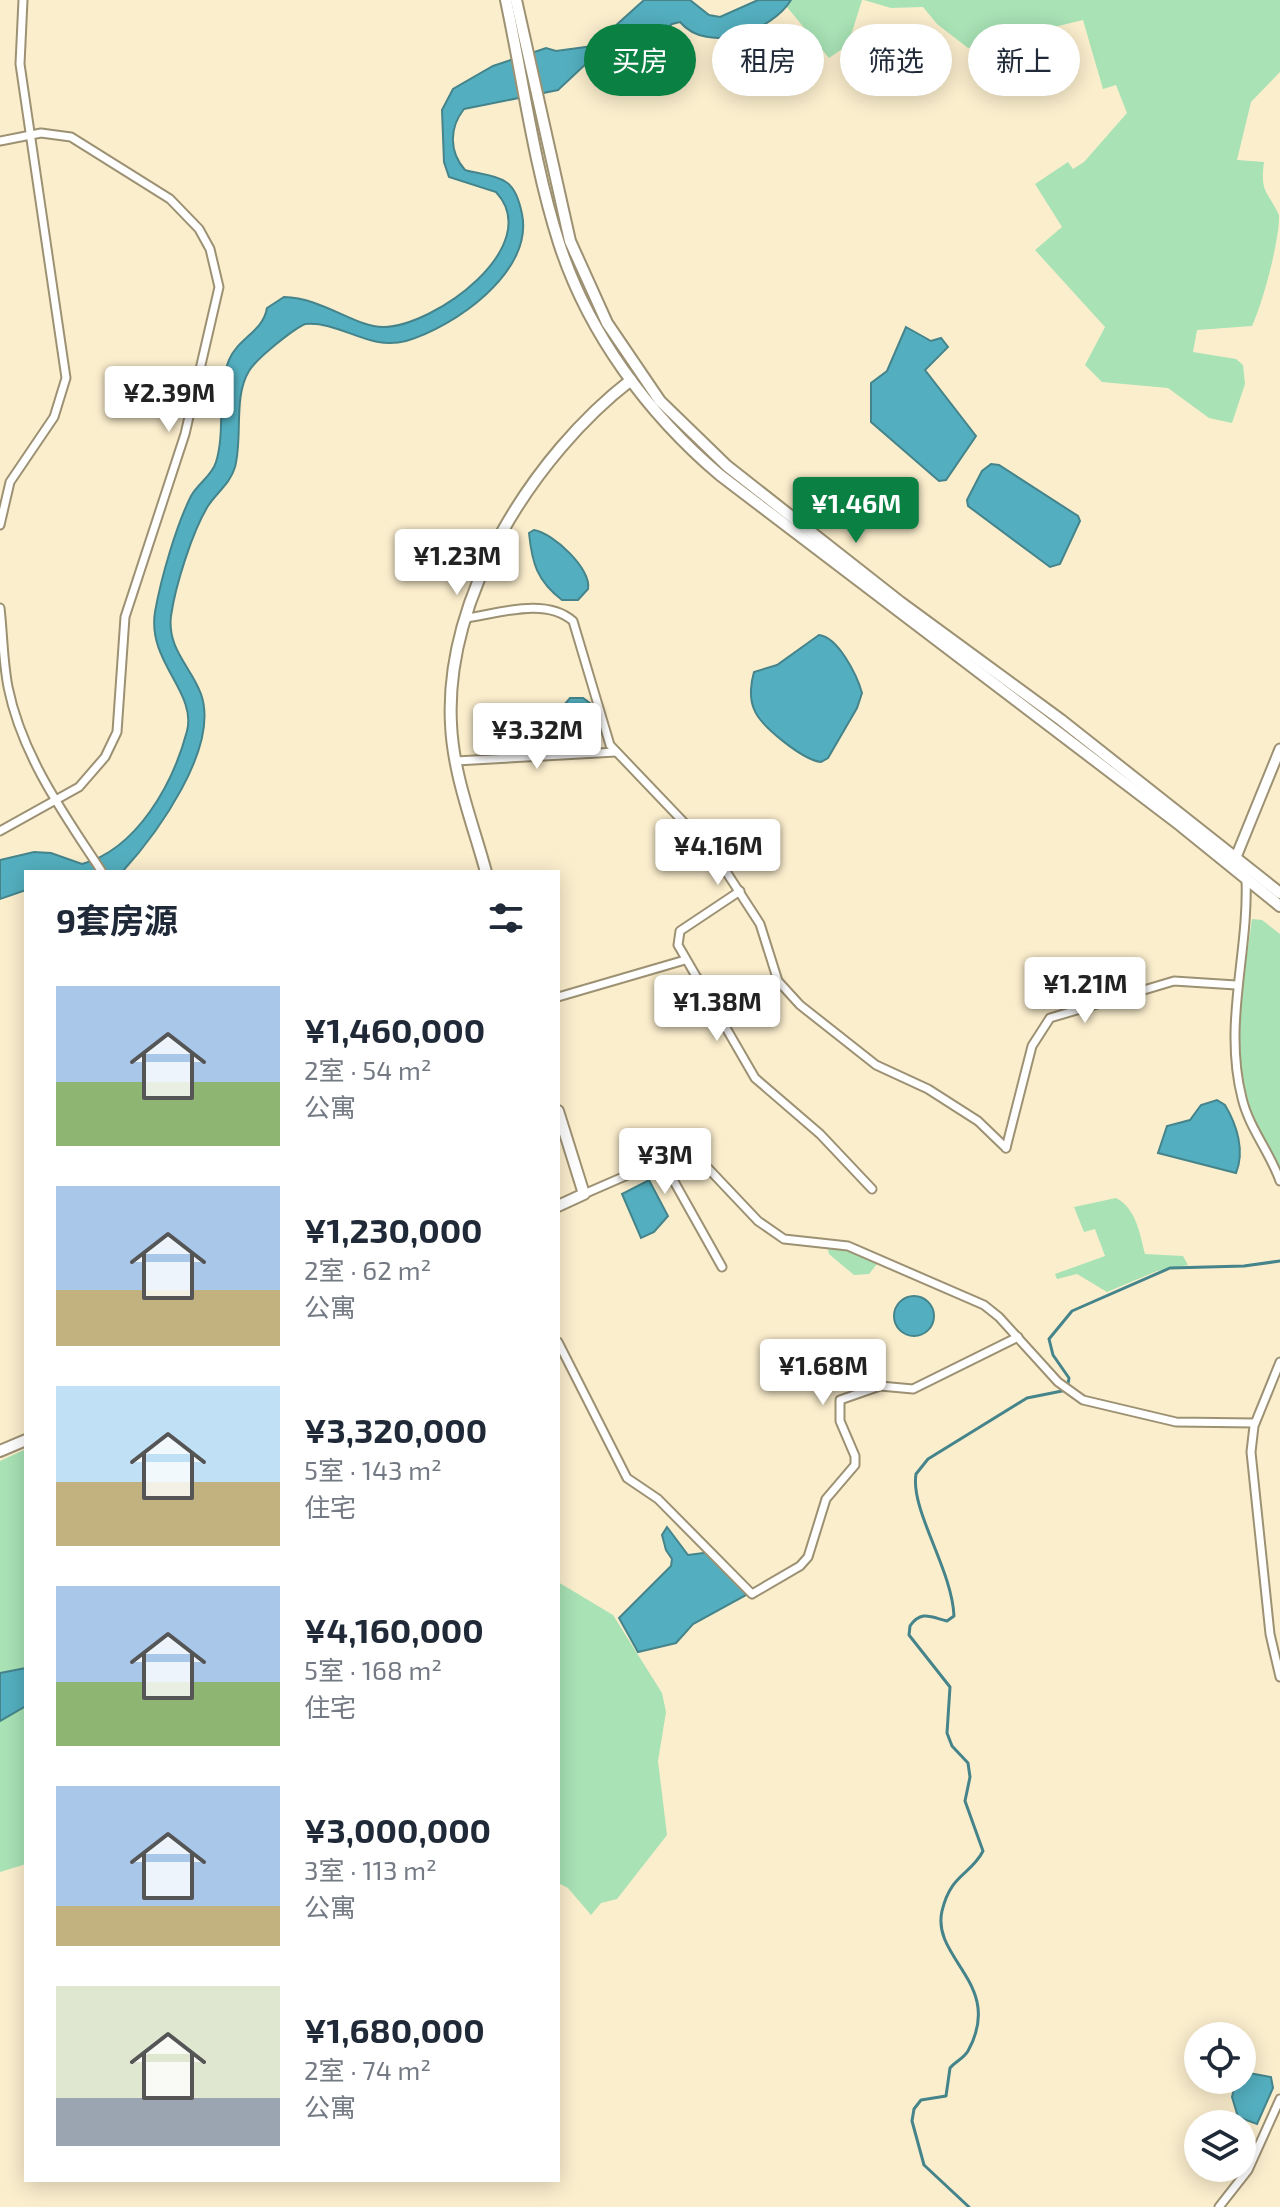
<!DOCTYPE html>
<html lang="zh">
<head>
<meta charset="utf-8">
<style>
	:root { --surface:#fff; --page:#f2f2f3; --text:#1f2937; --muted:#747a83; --accent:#0b8043 }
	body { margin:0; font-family:"Exo 2","Noto Sans SC",sans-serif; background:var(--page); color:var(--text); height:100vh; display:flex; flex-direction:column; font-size:30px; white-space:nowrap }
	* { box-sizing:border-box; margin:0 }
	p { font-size:26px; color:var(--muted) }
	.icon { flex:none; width:44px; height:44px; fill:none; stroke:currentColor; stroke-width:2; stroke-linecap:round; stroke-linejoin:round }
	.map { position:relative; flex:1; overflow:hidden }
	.panel { position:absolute; left:24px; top:870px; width:536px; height:1312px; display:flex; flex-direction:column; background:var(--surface); border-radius:0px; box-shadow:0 4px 20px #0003 }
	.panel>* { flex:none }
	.banner { position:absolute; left:584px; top:24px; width:576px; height:72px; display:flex; gap:16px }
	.buttons { position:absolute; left:1184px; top:2022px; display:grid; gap:16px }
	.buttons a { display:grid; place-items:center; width:72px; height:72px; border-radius:50%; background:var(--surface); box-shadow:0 4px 20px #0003; font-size:40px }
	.price { position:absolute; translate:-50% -68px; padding:0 18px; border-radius:8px; background:#fff; color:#222; font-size:26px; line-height:52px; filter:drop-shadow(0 2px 4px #0008) }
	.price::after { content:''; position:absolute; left:50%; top:48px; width:24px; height:18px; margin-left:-12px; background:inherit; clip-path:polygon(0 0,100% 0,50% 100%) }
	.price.selected { background:var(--accent); color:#fff }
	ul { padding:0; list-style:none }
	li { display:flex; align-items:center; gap:24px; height:200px; padding:0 32px }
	li span { display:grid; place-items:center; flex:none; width:224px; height:160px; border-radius:0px; color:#555 }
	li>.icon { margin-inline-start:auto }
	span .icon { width:96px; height:96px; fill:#fffc; stroke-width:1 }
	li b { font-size:34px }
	h2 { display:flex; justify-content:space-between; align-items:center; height:96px; padding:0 32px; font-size:34px }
	.chip { padding:0 28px; border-radius:36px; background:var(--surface); box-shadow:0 4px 20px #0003; font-size:28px; line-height:72px }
	.chip.selected { background:var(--accent); color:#fff }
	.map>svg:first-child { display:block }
</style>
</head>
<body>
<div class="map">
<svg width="1280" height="2207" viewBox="0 0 1280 2207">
	<rect width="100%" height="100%" fill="#fbeecd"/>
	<g fill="#a8e2b5">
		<path d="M791,0H862L848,45L829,58L787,7Z"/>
		<path d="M864,0H1280V72L1251,102L1237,160L1264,162C1260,193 1267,190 1279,215C1280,238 1263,303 1252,326L1197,330L1193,352L1236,359L1243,365L1245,384L1232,423L1209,418L1168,388L1102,382L1085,365L1105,327L1035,250L1062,227L1035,184L1068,162L1073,169L1084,162L1127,113L1116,85L1103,89L1083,20L968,48L937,24L923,7L891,8Z"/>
		<path d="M1252,919L1262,920L1280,934V1170C1268,1146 1253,1123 1247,1097C1232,1039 1244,977 1252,919Z"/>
		<path d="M1116,1198C1136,1208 1140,1234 1145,1254L1183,1256L1188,1265L1157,1271L1107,1292L1077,1274L1057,1279L1055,1274L1105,1256L1095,1229L1084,1232L1074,1207Z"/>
		<path d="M827,1246L843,1248L877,1264L869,1274L854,1275L829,1254Z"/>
		<path d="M26,1449V1864L0,1872V1461Z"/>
		<path d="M558,1582L613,1615L662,1693L666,1712L658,1761L667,1835L617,1899L601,1903L591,1915L568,1888L558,1883Z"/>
	</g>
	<g fill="#53afbf" stroke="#45848b" stroke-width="2">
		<path d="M644,0H690L709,15L720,17L758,0H791C772,31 708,55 680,22L672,24L649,46L624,47L591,59L558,90L464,109C449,128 449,152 465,170C478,174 495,174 506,182C516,188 520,204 522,214C534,272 454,327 406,341C368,351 341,321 305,324C292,330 256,359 249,371C233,397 243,437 235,467C230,484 217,492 208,506C192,532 175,587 171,616C167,649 191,667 201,694C220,748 156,835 122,872H26V890L0,899V860L34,852L51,853L82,864C137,849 173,784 187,731C197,692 147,662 155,612C161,578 176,526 191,496C198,483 212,476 216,462C226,430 216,391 229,360C238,338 263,332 267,308L284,297C323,298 355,327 383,327C434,327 546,246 496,192L449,177L444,162L442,110L453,89L493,66L546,48L556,51L593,46Z"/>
		<path d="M906,327L931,341L941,338L948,347L925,370L976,436L946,480L939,481L871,422V383L887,371Z"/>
		<path d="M991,464L999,465L1078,516L1080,521L1060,564L1050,567L968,506L967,500L982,471Z"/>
		<path d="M534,530C553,533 592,569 588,589L578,600H562C537,581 532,563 529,533Z"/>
		<path d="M819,635C838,637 857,675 862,693L857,708L828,758L821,762C803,760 760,726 754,709C749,698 751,682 754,672L777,665Z"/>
		<path d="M570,698H583L590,703L599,749L578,751L564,745L558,712Z"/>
		<path d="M1217,1100L1225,1105C1237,1125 1245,1151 1236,1173L1158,1153L1167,1126L1190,1120L1201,1105Z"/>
		<path d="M649,1180L668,1216L654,1232L641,1238L622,1194Z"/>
		<circle cx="914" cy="1316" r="20"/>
		<path d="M667,1527L688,1555L711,1552L748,1594L693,1624L676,1643L638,1652L619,1618L671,1566L672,1559L666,1550L662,1535Z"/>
		<path d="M26,1668V1706L0,1721V1673Z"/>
		<path d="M1249,2073L1271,2077L1273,2088L1257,2124L1238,2117L1232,2097L1236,2080H1242V2074Z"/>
	</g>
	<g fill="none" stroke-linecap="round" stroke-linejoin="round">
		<path stroke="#45848b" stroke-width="3" d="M969,2207L924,2165L912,2121L914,2109L921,2100L946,2096L950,2068C955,2062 964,2058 968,2051C1005,1984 931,1959 942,1911C951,1873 971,1875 983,1851L965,1801L970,1777L968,1763L952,1746L947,1733L950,1687L909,1635L910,1626C921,1610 931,1617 947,1621L954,1616C952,1569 910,1510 916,1474L928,1459L1027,1398L1067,1390L1069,1378L1053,1355L1049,1339L1072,1311L1170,1268L1244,1266L1280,1261"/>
		<defs>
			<g id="minor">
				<path d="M0,141L41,133L71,137L170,199L199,229L210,249L219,287L185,434L125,617L117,732L105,757L79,787L0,831"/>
				<path d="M0,525L10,482L54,417L66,378L20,64L23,0"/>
				<path d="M0,608C3,634 3,661 8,687C22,756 64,814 102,872"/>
				<path d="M467,618C500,613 546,597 573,621L610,745L716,856L760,924L778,981L800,1005L876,1065L928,1089L978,1121L1006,1148"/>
				<path d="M456,761L616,752"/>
				<path d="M1246,879C1249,953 1223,1023 1242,1098C1249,1128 1270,1152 1280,1181"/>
				<path d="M740,891L680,931L678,945L755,1078L820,1134L872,1189"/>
				<path d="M558,997L685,960"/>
				<path d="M1006,1148L1032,1046L1050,1018L1174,981L1236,985"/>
				<path d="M662,1160L688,1153L704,1164L758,1221L784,1239L848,1246L984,1305L999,1317L1058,1382L1083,1400L1176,1422L1255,1423"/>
				<path d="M584,1194L662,1160L722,1267"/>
				<path d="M558,1342L627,1478L658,1499L752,1594L800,1566L808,1557L826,1499L855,1465V1456L840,1421V1400L880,1386L913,1389L1018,1337"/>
				<path d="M1280,1362L1254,1426L1251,1452L1270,1634L1280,1677"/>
				<path d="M1219,2207L1248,2170L1280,2099"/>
			</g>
			<path id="tertiary" d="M1236,857L1280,749"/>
			<g id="secondary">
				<path d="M506,0C523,80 534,165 559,243C588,333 648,414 720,475L1180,825L1280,906"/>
				<path d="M516,0L570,241L607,323L660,401L727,466L900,602L1061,720L1280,893"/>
				<path d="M486,872C473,824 453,774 451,724C444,596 534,455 631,380"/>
				<path d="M558,1111L584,1194L558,1206"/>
				<path d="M0,1451L26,1440"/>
			</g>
		</defs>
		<use href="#minor" stroke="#9d9173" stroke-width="11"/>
		<use href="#tertiary" stroke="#9d9173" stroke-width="13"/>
		<use href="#secondary" stroke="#9d9173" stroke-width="14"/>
		<use href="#minor" stroke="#fff" stroke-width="7"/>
		<use href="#tertiary" stroke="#fff" stroke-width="9"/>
		<use href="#secondary" stroke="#fff" stroke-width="10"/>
	</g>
</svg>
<div class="buttons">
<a><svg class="icon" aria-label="locate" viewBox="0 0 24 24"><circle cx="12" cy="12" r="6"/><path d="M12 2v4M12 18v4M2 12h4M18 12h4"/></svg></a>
<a><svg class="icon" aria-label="layers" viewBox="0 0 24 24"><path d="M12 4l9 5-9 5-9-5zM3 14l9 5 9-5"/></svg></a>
</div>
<b class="price" style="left:169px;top:434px">¥2.39M</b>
<b class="price selected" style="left:856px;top:545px">¥1.46M</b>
<b class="price" style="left:457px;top:597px">¥1.23M</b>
<b class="price" style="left:537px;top:771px">¥3.32M</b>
<b class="price" style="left:718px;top:887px">¥4.16M</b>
<b class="price" style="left:1085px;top:1025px">¥1.21M</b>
<b class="price" style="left:717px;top:1043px">¥1.38M</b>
<b class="price" style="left:665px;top:1196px">¥3M</b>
<b class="price" style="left:823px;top:1407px">¥1.68M</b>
<div class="banner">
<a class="chip selected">买房</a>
<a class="chip">租房</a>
<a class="chip">筛选</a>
<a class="chip">新上</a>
</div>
<section class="panel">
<h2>9套房源<svg class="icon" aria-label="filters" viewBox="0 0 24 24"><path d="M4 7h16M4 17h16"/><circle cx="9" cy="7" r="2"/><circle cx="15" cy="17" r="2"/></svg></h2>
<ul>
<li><span style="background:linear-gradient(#a9c7e8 60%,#8fb573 0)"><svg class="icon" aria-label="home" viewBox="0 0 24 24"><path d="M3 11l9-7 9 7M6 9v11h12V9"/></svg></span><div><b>¥1,460,000</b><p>2室 · 54 m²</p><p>公寓</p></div></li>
<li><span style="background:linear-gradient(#a9c7e8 65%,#c2b280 0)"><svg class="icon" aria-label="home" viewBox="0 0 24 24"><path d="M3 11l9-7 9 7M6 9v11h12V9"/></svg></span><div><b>¥1,230,000</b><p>2室 · 62 m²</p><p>公寓</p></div></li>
<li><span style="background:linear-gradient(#bfe0f5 60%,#c2b280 0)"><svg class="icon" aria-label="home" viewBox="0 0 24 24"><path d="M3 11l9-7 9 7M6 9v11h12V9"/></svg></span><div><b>¥3,320,000</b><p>5室 · 143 m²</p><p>住宅</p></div></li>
<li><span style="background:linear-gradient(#a9c7e8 60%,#8fb573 0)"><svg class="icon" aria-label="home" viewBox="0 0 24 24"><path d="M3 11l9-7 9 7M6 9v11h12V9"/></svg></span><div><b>¥4,160,000</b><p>5室 · 168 m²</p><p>住宅</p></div></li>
<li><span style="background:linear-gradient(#a9c7e8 75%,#c2b280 0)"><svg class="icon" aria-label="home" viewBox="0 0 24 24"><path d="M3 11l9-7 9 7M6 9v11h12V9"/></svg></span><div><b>¥3,000,000</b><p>3室 · 113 m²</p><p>公寓</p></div></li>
<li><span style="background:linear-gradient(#dfe7d0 70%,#9aa5b1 0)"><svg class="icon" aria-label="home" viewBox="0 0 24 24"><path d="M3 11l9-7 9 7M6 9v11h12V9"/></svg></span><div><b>¥1,680,000</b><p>2室 · 74 m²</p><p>公寓</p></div></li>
</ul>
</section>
</div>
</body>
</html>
